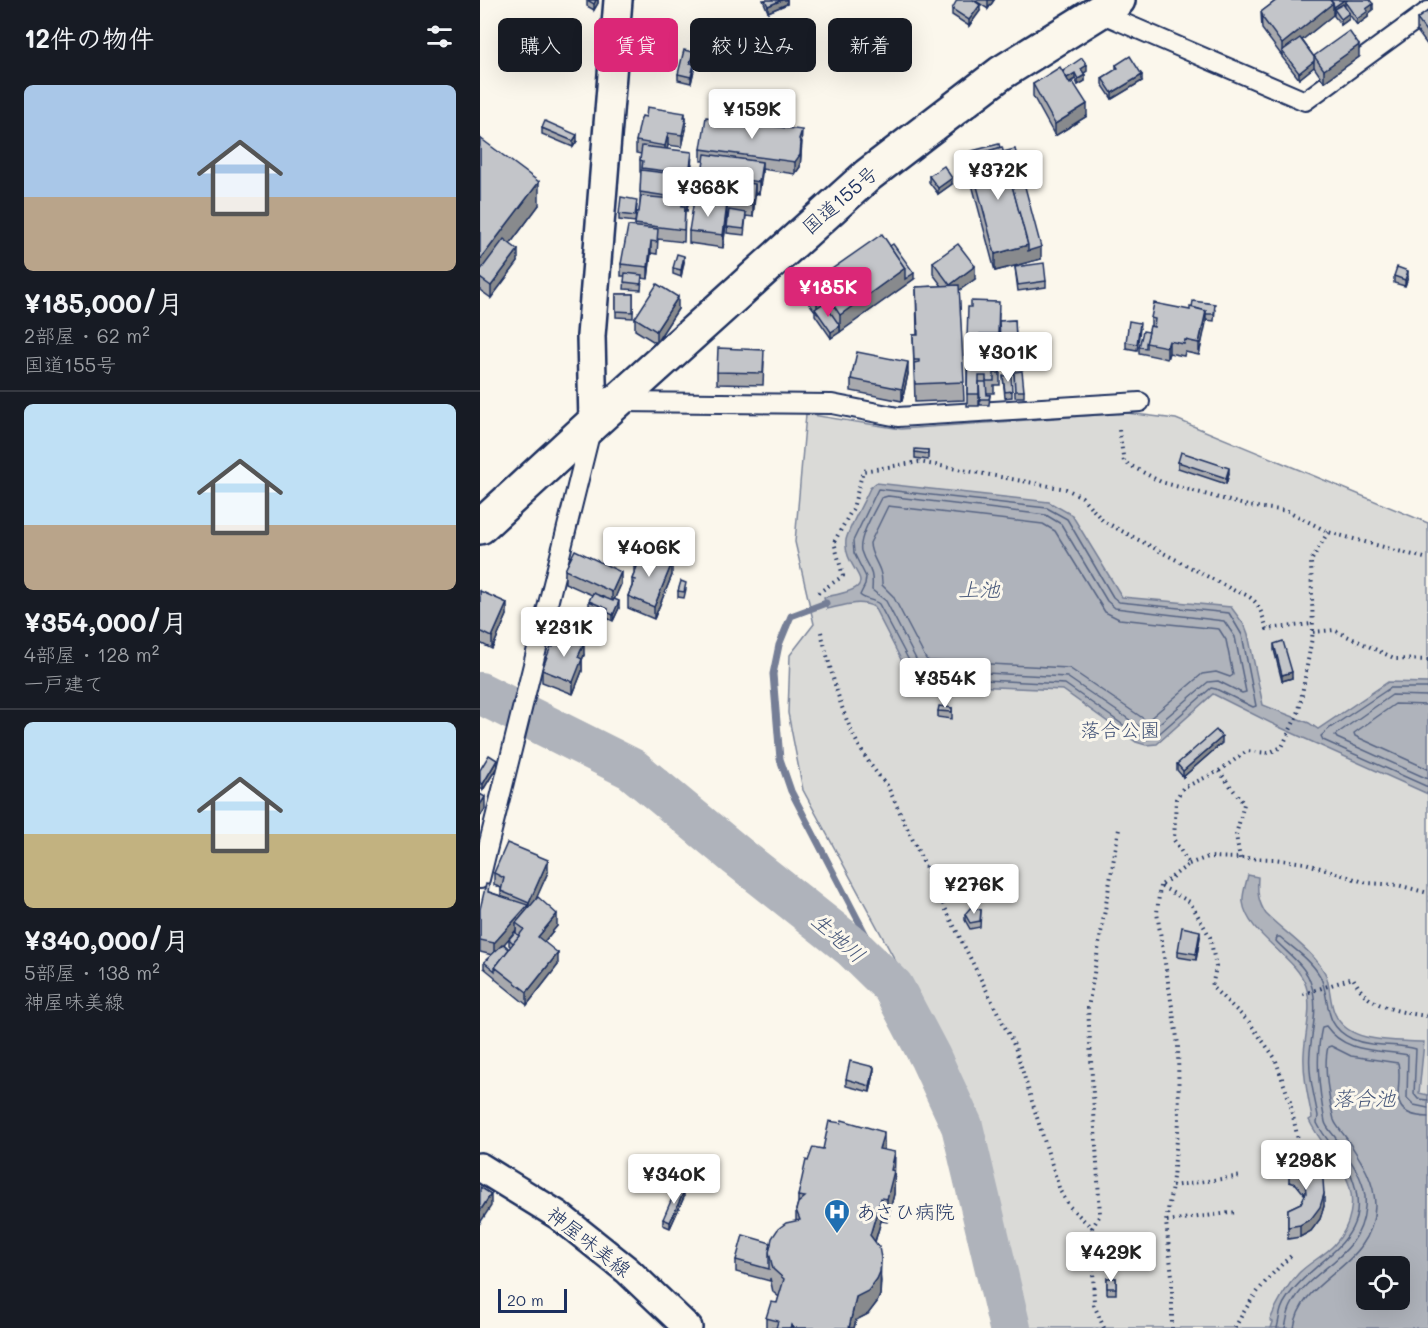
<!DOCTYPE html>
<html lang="ja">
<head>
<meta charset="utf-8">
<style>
	:root { --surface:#171b24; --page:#242831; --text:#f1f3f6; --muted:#9ea1a6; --line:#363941; --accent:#db2777 }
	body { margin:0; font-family:Mali,"Klee One",sans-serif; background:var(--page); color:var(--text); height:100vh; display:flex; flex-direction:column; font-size:22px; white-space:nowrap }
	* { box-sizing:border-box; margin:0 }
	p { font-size:20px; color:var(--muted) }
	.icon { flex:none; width:33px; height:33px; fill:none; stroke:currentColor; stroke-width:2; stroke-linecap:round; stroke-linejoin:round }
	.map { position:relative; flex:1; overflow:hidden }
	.details { display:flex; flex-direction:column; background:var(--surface); width:480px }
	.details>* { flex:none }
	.hud { position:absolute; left:18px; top:18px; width:570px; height:54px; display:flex; gap:12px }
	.fabs { position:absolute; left:876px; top:1256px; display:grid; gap:12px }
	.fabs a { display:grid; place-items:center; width:54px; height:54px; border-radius:9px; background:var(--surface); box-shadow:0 6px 24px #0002; font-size:30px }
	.scale { position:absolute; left:18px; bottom:15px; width:69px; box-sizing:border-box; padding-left:6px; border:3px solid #1b2f5e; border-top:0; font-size:16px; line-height:21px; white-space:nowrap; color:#1b2f5e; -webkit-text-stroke:4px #fbf7ec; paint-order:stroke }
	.price { position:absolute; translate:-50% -51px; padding:0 14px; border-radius:6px; background:#fff; color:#222; font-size:20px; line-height:39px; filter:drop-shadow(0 2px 3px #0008) }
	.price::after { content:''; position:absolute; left:50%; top:36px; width:18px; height:14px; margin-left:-9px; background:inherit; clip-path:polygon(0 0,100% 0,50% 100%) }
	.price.on { background:var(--accent); color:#fff }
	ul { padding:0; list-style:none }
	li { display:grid; align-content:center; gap:12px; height:318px; padding:0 24px }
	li+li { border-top:2px solid var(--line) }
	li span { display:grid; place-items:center; height:186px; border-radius:9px; color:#555 }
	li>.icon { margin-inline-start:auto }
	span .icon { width:108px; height:108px; fill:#fffc; stroke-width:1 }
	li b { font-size:26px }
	h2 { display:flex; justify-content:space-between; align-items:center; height:72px; padding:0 24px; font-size:26px }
	.pill { padding:0 21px; border-radius:9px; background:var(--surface); box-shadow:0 6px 24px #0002; font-size:21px; line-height:54px }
	.pill.on { background:var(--accent); color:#fff }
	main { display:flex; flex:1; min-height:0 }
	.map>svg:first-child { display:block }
</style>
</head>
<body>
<main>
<section class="details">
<h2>12件の物件<svg class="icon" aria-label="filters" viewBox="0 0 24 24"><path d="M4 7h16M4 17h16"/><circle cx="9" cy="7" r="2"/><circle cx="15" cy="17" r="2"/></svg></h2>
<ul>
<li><span style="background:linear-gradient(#a9c7e8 60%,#b9a48a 0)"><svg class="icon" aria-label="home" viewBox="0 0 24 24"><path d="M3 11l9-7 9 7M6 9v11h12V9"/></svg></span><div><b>¥185,000/月</b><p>2部屋 · 62 m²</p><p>国道155号</p></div></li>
<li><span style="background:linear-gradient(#bfe0f5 65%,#b9a48a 0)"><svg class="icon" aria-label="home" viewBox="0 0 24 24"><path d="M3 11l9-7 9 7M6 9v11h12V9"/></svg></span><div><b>¥354,000/月</b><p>4部屋 · 128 m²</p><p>一戸建て</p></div></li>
<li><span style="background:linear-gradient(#bfe0f5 60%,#c2b280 0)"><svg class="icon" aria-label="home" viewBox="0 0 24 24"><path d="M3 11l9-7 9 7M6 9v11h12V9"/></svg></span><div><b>¥340,000/月</b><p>5部屋 · 138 m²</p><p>神屋味美線</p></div></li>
</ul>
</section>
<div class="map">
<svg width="948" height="1328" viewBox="0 0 948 1328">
	<rect width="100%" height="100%" fill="#fbf7ec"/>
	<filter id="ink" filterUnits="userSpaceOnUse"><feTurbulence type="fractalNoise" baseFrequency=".0167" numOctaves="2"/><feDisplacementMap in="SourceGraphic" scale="12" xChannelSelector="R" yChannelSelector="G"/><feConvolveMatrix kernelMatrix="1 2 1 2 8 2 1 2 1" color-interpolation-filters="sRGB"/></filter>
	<g filter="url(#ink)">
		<path fill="#dadad7" stroke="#7a849a" stroke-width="1.5" fill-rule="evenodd" d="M647,413L696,419L948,523V1328H548L515,1185L487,1103L454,1032L323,790L308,713L310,655L334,624L315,542L326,414L421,429ZM886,1266H920V1299H886Z"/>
		<g fill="#afb3bb" stroke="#747e96" stroke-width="1.5" fill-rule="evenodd">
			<path d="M396,483L569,502L592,515L642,597L751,607L765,626L768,634L783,705L829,723L838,729L908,682L948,683V794L799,727L733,694L677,744L666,745L656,742L583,690L443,684L429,675L394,607C380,599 362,606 347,609L344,597C412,586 362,573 366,540C368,529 385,500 390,488Z"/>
			<path d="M768,875L778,877C777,891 778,902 786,914C804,932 833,951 845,973C851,986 849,1002 855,1014C869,1045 916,1040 944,1042L939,1093L948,1095V1328H791L793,1322L790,1320C797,1303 805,1288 818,1274C828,1263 844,1256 854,1245C871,1227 877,1200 866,1177C856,1157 838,1140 829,1120L832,1118C828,1096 823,1076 824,1054C825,1032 833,1008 826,986C816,956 767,935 763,902C762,894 766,884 768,875ZM886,1266H920V1299H886Z"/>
		</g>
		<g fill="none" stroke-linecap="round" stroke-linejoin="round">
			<g stroke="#566483" stroke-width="1.5">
				<path d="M398,489L567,508L587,519L633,597L639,602L749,613L762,635L776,706L773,707L736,689L731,688L674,738L667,739L659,736L585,684L444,677L434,670L399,604C393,599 384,600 380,595L385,585L386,577L374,553L373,541Z"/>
				<path d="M408,496L566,515L581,524L627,601L635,608L744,621L755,637L766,692L762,693L738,681L728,682L669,732L663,729L587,677L446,670L439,665L406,601L392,590C394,566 387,570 381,551C378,538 395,510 401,498Z"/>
				<path d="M408,506L563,524L575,531L625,612L639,619L739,629L746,640L753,675L750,677L736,672L722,674L667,721L589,668L449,661L446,659L413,596L402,585C403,566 390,558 390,543Z"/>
				<path d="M948,688H910L850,728L841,736L843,740L948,787"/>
				<path d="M948,696L912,695L855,735L857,738L948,779"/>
				<path d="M948,705L915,704L874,733L875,736L948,769"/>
				<path d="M797,1328C800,1317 799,1309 807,1298C836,1255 896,1242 872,1177C865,1157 846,1142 837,1123L838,1116C834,1095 828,1074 830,1052C832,1030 839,1006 831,984C826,966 808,954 796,941L797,937H800C814,949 831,960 840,976C852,1001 841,1024 872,1039C892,1048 916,1043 936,1049L934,1094L938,1099L948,1100"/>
				<path d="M805,1328C807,1320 807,1314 811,1306C831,1266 881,1260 885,1207C888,1180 868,1158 855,1137C852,1133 846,1127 845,1122C839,1090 835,1058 842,1027L846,1026C866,1054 897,1049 928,1055L927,1098L934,1105L948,1108"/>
				<path d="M814,1328C821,1275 893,1270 895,1206C895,1180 880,1159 867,1139C863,1133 856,1126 854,1120C849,1100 843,1066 848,1047L851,1046L871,1056L918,1063C924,1087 903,1115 948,1117"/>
			</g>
			<path stroke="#747e96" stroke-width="7" d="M346,603L311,616L299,645L293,674L300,759L311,791L413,987"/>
			<path stroke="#afb3bb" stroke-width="42" d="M0,693L152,769L257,856L372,947L413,987L450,1057L482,1126L530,1328"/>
			<defs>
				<g id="street">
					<path d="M618,12L825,101L948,11"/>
					<path d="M138,402L352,404L418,417L660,402"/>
					<path d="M0,879L111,430"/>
				</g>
				<g id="secondary">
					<path d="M113,423L111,336L138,0"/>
					<path d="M0,1167L78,1215L147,1270L208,1328"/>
				</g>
				<path id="highway" d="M0,527L113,423L388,175L521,73L638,0"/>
			</defs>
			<use href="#street" stroke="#1b2f5e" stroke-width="22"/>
			<use href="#secondary" stroke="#1b2f5e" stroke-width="32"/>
			<use href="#highway" stroke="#1b2f5e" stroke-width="38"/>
			<g stroke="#1b2f5e" stroke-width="4" stroke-dasharray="1.5 4.5" stroke-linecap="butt">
				<path d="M639,430L644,462L681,482L768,506L808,511L848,532L948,559"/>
				<path d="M338,593L363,576L354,542L373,508L383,471L439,462L586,489L602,497L623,521L755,591C778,597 780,608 787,629L832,624"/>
				<path d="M341,632C356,689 366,741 407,785L462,902L535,1047L580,1191L590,1207L612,1228"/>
				<path d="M833,632L854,630L916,659L948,660"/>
				<path d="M739,771L764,804L756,835L760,859"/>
				<path d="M709,864L728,857L794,859L825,863L887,883L918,885L948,893"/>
				<path d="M680,886L677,913L698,1044L699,1122L692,1186L686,1222L692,1276V1328"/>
				<path d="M823,994L873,978C876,983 880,990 884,994C897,1008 929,1014 948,1016"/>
				<path d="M820,1149L810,1102L795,1058L769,1022L732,987L736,967L730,937L710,902L680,886L709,864L694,840L696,799L703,788L739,771L767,751L788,753L802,747L819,711L833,632L831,561L848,532"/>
				<path d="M692,1186L762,1176"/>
				<path d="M687,1221L757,1212"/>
				<path d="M624,1328L614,1305L612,1228L620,1215L608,1008L639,829"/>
				<path d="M755,1328C769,1300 788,1276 812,1255"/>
			</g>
			<use href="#street" stroke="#fbf7ec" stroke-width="18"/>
			<use href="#secondary" stroke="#fbf7ec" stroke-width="27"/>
			<use href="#highway" stroke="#fbf7ec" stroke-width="33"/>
		</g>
		<g fill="#a8a9ad" stroke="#1b2f5e" stroke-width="1.5" fill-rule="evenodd">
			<path d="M107,0H118V3L114,10L107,6Z"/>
			<path d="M283,0H307V4L288,12Z"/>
			<path d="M494,0H514L508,9Z"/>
			<path d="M797,0H890L893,10L888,14V17L877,25L869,14V19L861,25L854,16V12V13L853,12V15L822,40L834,57H879L844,82L834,67L819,79L802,57V55V56L782,29L781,12Z"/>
			<path d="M472,9L500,11L489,26L472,15Z"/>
			<path d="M948,11V46L937,31V19Z"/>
			<path d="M213,58L211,63L214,70L211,83L198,80V74Z"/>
			<path d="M636,65L662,81L632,99L622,84V78L636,70Z"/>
			<path d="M583,71H607L603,73L605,81L598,85L595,79L590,82L607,116L575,136L553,96V84Z"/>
			<path d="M205,117L206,129L202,147L188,145L187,149L212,164L207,211L205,210L204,242L178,239L177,254L171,253L168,279L162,278L161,290L144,289L145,276H141V264L155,226L157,212H159L160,204L161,173L160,172V160L161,154L156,153V141Z"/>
			<path d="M62,128L97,141L93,147L62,134Z"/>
			<path d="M0,138L59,205L30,244L38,262L11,298L0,290Z"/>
			<path d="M322,142L320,167L315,174L282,169L279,194L275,193L273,217L266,216L264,235L247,233L248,214H247L243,248L209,243V231L219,200L221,178H222L224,161H221V149Z"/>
			<path d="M520,148L561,259L515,271L489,173H487L484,159V153Z"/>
			<path d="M449,176L472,184L458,194L449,182Z"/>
			<path d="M157,206L155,222L139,220V214Z"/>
			<path d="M204,262L201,277L193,274V268Z"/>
			<path d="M453,262L495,279L479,290L484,400L435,402L433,335H437L436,287L462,286L453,274Z"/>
			<path d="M535,267L566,281V287L538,291Z"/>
			<path d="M914,276L928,277L925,286L914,283Z"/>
			<path d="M434,279L351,338L335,315V311L329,303V285Z"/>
			<path d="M136,294H153V318L136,317Z"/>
			<path d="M198,309L176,343L155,330V318Z"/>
			<path d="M710,310H735L734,321L726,320L719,355L705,352L704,356L689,353L687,359L659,353V347L669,332L671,326V318Z"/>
			<path d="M519,314L518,342H519V321L535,320L536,344H542L543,369H534L533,345H520V385H514V393H507V395H510L509,405H500L499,388V406H487V339Z"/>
			<path d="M660,329L657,350L646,348V342Z"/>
			<path d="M284,362L283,385L237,384V372Z"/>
			<path d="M534,372L544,391V397H535Z"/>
			<path d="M428,374L422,401L371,391V379Z"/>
			<path d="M523,376L532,391V397L525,398Z"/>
			<path d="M448,450V460L435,458V452Z"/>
			<path d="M698,462L749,474L746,484L698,468Z"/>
			<path d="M154,566L192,575L174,619L148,608V596L152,586V579L154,574Z"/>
			<path d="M85,570L141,584L134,599L139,608L133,621L127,618V614L109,607V601L112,595L85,583Z"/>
			<path d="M206,589L204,598L198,597V591Z"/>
			<path d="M0,591L27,615L12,649L0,643Z"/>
			<path d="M82,634L102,636L100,641L104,655L102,660V671L93,694L62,682V670L73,647Z"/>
			<path d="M794,644L812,678L802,681L794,650Z"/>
			<path d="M472,708V719L458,717V711Z"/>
			<path d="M742,743L703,777L697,770V764Z"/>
			<path d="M17,767L3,790L0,788V770Z"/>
			<path d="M68,872L55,900L77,926L64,942L78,965L47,1005L15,979V977L4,968V962L12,955L0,952V909L9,892L21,896V888L14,885V873ZM36,930V933L29,939V945L31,947L29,949L24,944Z"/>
			<path d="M501,910L500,927L490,929L485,920V914Z"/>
			<path d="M720,937L716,960L698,957V951Z"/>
			<path d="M394,1073L390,1092L366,1086V1079Z"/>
			<path d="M343,1149L404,1150L415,1175L414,1179V1194L407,1222L401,1221L395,1242L401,1281L400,1295L397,1302L388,1314L376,1320L374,1328H286V1318L297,1303L299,1297L293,1292L290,1278V1281L256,1272V1260L291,1243L316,1221V1210L318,1203V1196L328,1161Z"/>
			<path d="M813,1152L844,1206L840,1219L831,1231L820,1237L808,1239V1209L821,1203L825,1195L816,1184L809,1182V1170Z"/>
			<path d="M204,1197L190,1228L183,1225V1219Z"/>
			<rect x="627" y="1278" width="9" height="16"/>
		</g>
		<g fill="#888a8d" stroke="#1b2f5e" stroke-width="1.5">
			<path d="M116,0H118V3L114,10V4Z"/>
			<path d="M302,0H307V4L288,12V6Z"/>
			<path d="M508,0H514L508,9Z"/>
			<path d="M864,0H873L865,2V5L856,11L854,9V13V7Z"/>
			<path d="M853,3V15L805,54L802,51V56V44Z"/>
			<path d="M893,4V10L888,14V17L877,25V19L886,9Z"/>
			<path d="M500,5V11L489,26V20Z"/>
			<path d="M869,13V19L861,25V19Z"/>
			<path d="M879,45V57L844,82V70Z"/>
			<path d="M834,61V67L819,79V73Z"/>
			<path d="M214,64V70L211,83V77Z"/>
			<path d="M607,65V71L601,75V69Z"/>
			<path d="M595,73V79L585,85V79Z"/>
			<path d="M605,75V81L598,85V79Z"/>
			<path d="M662,75V81L632,99V93Z"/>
			<path d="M607,104V116L575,136V124Z"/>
			<path d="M205,113V124L206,117V129L202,147V135Z"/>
			<path d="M322,130L321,155L320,167L315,174V162L319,139Z"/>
			<path d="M188,133V145L185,158V146Z"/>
			<path d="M97,135V141L93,147V141Z"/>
			<path d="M212,152L210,188L207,211V199Z"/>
			<path d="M282,162V174L279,194V182Z"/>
			<path d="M472,178V184L458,194V188Z"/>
			<path d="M59,182V205L3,280L0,278V260Z"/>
			<path d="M275,184V196L273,217V205Z"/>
			<path d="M247,204V216L243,248V235Z"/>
			<path d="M171,241V253L168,279V267Z"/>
			<path d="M548,245L561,247V259L515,271V254Z"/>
			<path d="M38,250V262L11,298V286Z"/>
			<path d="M204,256V262L201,277V270Z"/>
			<path d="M495,266V279L470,297V285Z"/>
			<path d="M425,268L434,273V279L360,332V315Z"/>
			<path d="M928,271V277L925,286V280Z"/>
			<path d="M344,291V309L337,312V296Z"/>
			<path d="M198,297V309L176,343V331Z"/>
			<path d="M726,311V323L719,355V343Z"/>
			<path d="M360,326V332L351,338V332Z"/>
			<path d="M689,341V353L687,359V347Z"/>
			<path d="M428,362V374L422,401V389Z"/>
			<path d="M749,468V474L746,484V478Z"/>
			<path d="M192,563V575L174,619V607Z"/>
			<path d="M141,572V584L132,605V592Z"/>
			<path d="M139,601V608L133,621V615Z"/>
			<path d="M27,603V615L12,649V637Z"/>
			<path d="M102,629V636L97,648V642Z"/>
			<path d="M104,643V655L102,660V671L93,694V682L98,657Z"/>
			<path d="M812,672V678L802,681V675Z"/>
			<path d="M742,737V743L703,777V771Z"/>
			<path d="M17,760V767L3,790V784Z"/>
			<path d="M5,797V809L0,817V805Z"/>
			<path d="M68,860V872L49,915V903Z"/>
			<path d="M48,905V917L36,923V930L14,956V943Z"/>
			<path d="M77,914V926L58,949V937Z"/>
			<path d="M720,931V937L716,960V954Z"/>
			<path d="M78,953V965L47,1005V992Z"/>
			<path d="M394,1067V1073L390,1092V1086Z"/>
			<path d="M404,1132V1155L399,1149Z"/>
			<path d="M415,1152L414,1194L407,1222V1199L411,1170Z"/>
			<path d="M204,1191V1197L190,1228V1222Z"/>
			<path d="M11,1194V1206L0,1223V1211Z"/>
			<path d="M844,1194V1206L840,1219L831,1231L820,1237V1225Z"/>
			<path d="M401,1198V1221L390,1258V1235Z"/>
			<path d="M401,1258L400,1295L397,1302L388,1314L376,1320L374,1328H369L376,1297Z"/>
		</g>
		<g fill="#c3c5c9" stroke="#1b2f5e" stroke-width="1.5">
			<path d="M107,0H116L114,4Z"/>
			<path d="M285,0H302L288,6Z"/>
			<path d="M477,0H493L500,5L489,20L472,9Z"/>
			<path d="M797,0H850L853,3L802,44L782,17L783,16L781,12Z"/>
			<path d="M850,0H864L854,7L853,3Z"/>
			<path d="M868,0H890L893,4L886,9L888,11L877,19L865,2Z"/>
			<path d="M863,4L869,13L861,19L854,9Z"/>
			<path d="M948,11V34L937,19Z"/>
			<path d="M869,31L879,45L844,70L834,56Z"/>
			<path d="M820,38L834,57V61L819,73L802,51Z"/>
			<path d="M204,50L213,52L210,63L214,64L211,77L198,74Z"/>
			<path d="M650,56L662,75L632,93L622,78L638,68L636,65Z"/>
			<path d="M602,58L607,65L601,69L605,75L598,79L595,73L587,78L583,71Z"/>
			<path d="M580,67L590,84L593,82L607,104L575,124L553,84Z"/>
			<path d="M167,107L205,113L204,117H206L202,135L188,133L185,146L156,141L160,122L162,116L166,117Z"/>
			<path d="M226,117L322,130L319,139L321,143L320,155L315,162L221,149Z"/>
			<path d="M65,121L97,135L93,141L62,128Z"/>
			<path d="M0,138L59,182L0,260Z"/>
			<path d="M519,144L520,148L489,156V167H487L484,153Z"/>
			<path d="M162,146L212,152L209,174L162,168L163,161L160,160Z"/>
			<path d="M522,147L548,245L515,254L489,156Z"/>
			<path d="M535,149L561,247L548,251V245L523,152Z"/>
			<path d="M225,154L282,162L279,182L222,174Z"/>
			<path d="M464,166L472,178L458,188L449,176Z"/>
			<path d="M161,170L210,176L207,199L160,192Z"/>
			<path d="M221,178L275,184L273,205L219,199Z"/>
			<path d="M161,196L202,200V206H205L204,230L155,224L157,212H159Z"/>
			<path d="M141,197L157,200L155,216L139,214Z"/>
			<path d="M214,200L247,204L243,235L209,231Z"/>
			<path d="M249,210L266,213L264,229L247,227Z"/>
			<path d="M148,226L178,229L177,242L171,241L168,267L141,264Z"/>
			<path d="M402,234L425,268L360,315L344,291L337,296L329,285Z"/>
			<path d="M24,239L38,250L11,286L0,278V271Z"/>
			<path d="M413,244L434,273L425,279V268L410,246Z"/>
			<path d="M478,244L495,266L470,285L453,262Z"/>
			<path d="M197,254L204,256L201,270L193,268Z"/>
			<path d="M564,263L566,281L538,285L535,267Z"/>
			<path d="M917,267L928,271L925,280L914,276Z"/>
			<path d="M145,273L162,275L161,284L144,282Z"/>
			<path d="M177,284L198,297L176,331L155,318Z"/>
			<path d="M479,285L484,382L435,384L434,363L439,362V360H434L433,335H438L436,287Z"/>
			<path d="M136,294H153V312L136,311Z"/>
			<path d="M491,301L519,302L518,334H500V339H487L488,307H491Z"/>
			<path d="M713,301L735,304L734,314H726V311L712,307Z"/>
			<path d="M344,303L360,326L351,332L335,309Z"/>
			<path d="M674,303L710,310V307L726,311L719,343L705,340L704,344L689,341L687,347L666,343L670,326L674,327L675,319L671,318Z"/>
			<path d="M535,320L536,339H520L519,321Z"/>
			<path d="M649,321L660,323L657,344L646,342Z"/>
			<path d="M663,331L669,332L666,343V348L659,347Z"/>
			<path d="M488,342H520V373H514V381H506V376H499V394H487Z"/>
			<path d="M533,344H542L543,363H534Z"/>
			<path d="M238,348L284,350L283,373L237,372Z"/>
			<path d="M377,352L428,362L422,389L371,379Z"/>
			<path d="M542,371L544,391H535L534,372Z"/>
			<path d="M531,375L532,391L525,392L523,376Z"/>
			<path d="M499,382H506L507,395H510L509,399H500Z"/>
			<path d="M435,449L448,450V454L435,452Z"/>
			<path d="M701,452L749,468L746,478L698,462Z"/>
			<path d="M95,550L141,572L132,592L85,570Z"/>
			<path d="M161,550L192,563L174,607L148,596L155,580L152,579L157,567L154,566Z"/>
			<path d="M201,581L206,583L204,592L198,591Z"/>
			<path d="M0,591L27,603L12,637L0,631Z"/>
			<path d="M113,593L133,601L134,599L139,601L133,615L127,612L128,609L109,601Z"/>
			<path d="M87,623L102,629L98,640L82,634Z"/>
			<path d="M79,632L104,643L98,657L102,659L93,682L62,670L71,646L73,647Z"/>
			<path d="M803,641L812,672L802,675L794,644Z"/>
			<path d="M459,706L472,708V712L458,711Z"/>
			<path d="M736,730L742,737L703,771L697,764Z"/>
			<path d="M9,755L17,760L3,784L0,782V770Z"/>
			<path d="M0,794L5,797L0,805Z"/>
			<path d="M27,843L68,860L49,903L21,891L24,878L14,873Z"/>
			<path d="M6,884L9,885L8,892L48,905L14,943L0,940V909Z"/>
			<path d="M58,897L77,914L58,937L78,953L47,992L15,967L44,929L36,923Z"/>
			<path d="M491,907L501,910L500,921L490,923L485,914Z"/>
			<path d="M702,927L720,931L716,954L698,951Z"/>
			<path d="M35,932L39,936L33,943L29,939Z"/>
			<path d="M23,944L29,949L15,967V971L4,962Z"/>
			<path d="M370,1061L394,1067L390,1086L366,1079Z"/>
			<path d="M362,1120L404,1132L399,1149L415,1152L411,1170L414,1171L407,1199L401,1198L390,1235L399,1247L401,1258L400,1272L397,1279L388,1291L376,1297L369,1328H313L311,1325L310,1328H296L298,1321L286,1318L291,1302L297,1303L304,1279L293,1269L289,1252L292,1238L298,1229L306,1223L320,1220L316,1210L318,1203L325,1197L318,1196L326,1160L328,1161L333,1147L343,1149L349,1121L361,1123Z"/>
			<path d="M813,1152L827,1157L837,1167L843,1180L844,1194L840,1207L831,1219L820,1225L808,1227V1209L821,1203L826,1193L825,1183L816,1172L809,1170Z"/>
			<path d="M0,1187L11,1194L0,1211Z"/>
			<path d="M197,1187L204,1191L190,1222L183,1219Z"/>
			<path d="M263,1235L291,1243L289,1252V1269L256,1260Z"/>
			<rect x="627" y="1278" width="9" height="10"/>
		</g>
	</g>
	<defs>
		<symbol id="hospital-pin" viewBox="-11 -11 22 30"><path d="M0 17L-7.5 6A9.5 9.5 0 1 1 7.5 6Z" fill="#1f6fb2" stroke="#fbf7ec"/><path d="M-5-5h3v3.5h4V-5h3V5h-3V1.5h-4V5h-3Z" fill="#fff"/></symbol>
	</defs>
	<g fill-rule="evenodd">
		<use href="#hospital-pin" x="342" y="1197" width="30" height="40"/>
	</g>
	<g text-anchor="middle" stroke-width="6" stroke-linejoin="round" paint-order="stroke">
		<g font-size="20" fill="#1b2f5e" stroke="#fbf7ec">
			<text transform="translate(360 200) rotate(-41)" y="7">国道155号</text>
			<text transform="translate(109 1242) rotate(38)" y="7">神屋味美線</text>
		</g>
		<g font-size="20" fill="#415176" stroke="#fbf7ec">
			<text x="640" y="737">落合公園</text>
		</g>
		<g font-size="20" fill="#1b2f5e" stroke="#fbf7ec" text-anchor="start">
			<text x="376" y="1219">あさひ病院</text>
		</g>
		<g font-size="21" font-style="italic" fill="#47577a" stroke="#fbf7ec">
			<text x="499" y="597">上池</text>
			<text transform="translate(358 938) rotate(41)" y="7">生地川</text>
			<text x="884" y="1106">落合池</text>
		</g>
	</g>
</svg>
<div class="fabs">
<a><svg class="icon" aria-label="locate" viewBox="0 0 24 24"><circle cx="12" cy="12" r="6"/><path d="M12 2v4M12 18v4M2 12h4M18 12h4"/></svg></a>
</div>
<div class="scale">20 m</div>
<b class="price" style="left:272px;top:140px">¥159K</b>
<b class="price" style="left:518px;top:201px">¥372K</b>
<b class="price" style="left:228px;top:218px">¥368K</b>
<b class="price on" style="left:348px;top:318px">¥185K</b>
<b class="price" style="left:528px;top:383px">¥301K</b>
<b class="price" style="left:169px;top:578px">¥406K</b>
<b class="price" style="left:84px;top:658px">¥231K</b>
<b class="price" style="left:465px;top:709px">¥354K</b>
<b class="price" style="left:494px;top:915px">¥276K</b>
<b class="price" style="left:826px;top:1191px">¥298K</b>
<b class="price" style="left:194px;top:1205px">¥340K</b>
<b class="price" style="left:631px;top:1283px">¥429K</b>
<div class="hud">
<a class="pill">購入</a>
<a class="pill on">賃貸</a>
<a class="pill">絞り込み</a>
<a class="pill">新着</a>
</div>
</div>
</main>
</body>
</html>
